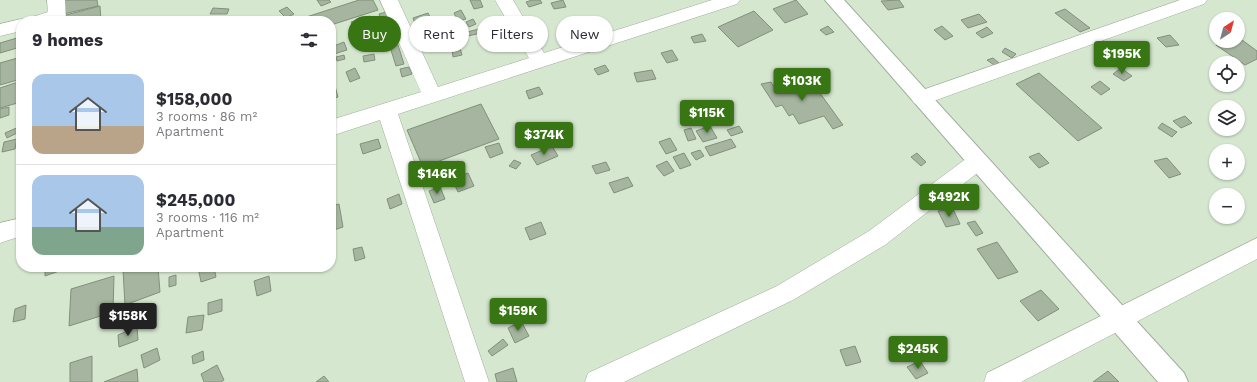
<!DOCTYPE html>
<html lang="en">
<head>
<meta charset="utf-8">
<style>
	:root { --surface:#fff; --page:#f7f7f7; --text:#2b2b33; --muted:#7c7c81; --line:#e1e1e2; --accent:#377612 }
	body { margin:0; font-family:"Work Sans",sans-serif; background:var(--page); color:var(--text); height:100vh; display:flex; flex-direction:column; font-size:15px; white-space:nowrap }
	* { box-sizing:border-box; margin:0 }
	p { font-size:13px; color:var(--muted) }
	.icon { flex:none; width:22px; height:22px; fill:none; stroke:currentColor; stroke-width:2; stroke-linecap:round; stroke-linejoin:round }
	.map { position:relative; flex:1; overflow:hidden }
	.sheet { position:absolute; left:16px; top:16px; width:320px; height:256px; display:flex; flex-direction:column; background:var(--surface); border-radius:16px; box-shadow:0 1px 3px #0004 }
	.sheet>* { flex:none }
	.guide { position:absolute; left:348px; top:16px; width:380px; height:36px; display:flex; gap:8px }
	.needle { width:26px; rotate:36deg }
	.controls { position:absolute; left:1209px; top:12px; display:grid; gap:8px }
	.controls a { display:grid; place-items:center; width:36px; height:36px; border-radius:50%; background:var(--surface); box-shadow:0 1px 3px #0004; font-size:20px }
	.price { position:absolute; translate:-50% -34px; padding:0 9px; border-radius:4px; background:var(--accent); color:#fff; font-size:13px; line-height:26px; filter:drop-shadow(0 1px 2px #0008) }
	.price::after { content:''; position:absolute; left:50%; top:24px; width:12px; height:9px; margin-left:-6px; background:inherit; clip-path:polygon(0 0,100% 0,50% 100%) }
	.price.on { background:#222; color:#fff }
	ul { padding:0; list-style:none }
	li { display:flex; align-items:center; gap:12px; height:100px; padding:0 16px }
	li+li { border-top:1px solid var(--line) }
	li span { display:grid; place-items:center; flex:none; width:112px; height:80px; border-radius:12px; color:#555 }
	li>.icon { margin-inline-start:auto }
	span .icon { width:48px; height:48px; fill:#fffc; stroke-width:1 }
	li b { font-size:17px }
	h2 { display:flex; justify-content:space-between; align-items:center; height:48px; padding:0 16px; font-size:17px }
	.tag { padding:0 14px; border-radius:18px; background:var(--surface); box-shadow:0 1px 3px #0004; font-size:14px; line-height:36px }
	.tag.on { background:var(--accent); color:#fff }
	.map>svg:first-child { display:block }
</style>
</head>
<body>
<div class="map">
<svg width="1257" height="382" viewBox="0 0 1257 382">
	<rect width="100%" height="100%" fill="#d6e7d0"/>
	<g fill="#a5b59f" stroke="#81907b">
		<path d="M64,0H97L98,6L64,14Z"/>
		<path d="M317,0H329L331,2L321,6Z"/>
		<path d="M359,0H373L378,10L331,25V21H294Z"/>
		<path d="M470,0H480L483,7L474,9Z"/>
		<path d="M532,0H540L542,3L529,7L526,2Z"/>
		<path d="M563,0L566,7L554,9L551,3Z"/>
		<path d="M796,0L808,14L785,23L773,9Z"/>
		<path d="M899,0L904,7L888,10L881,1Z"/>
		<path d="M100,6L101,21H66V15Z"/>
		<path d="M287,7L294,14L286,18L279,11Z"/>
		<path d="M213,8L229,9L227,14H210Z"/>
		<path d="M1065,9L1090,28L1080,32L1055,13Z"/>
		<path d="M461,10L466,19L458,21L454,13Z"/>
		<path d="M754,11L773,30L738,47L718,27Z"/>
		<path d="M386,12L388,18L381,20L379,14Z"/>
		<path d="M428,13L431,19L415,24L413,18Z"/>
		<path d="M979,14L987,22L968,28L961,20Z"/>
		<path d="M370,16L372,21L353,27L351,22Z"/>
		<path d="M473,19L476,24L469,27L466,22Z"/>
		<path d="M386,23L389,30L379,33L377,26Z"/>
		<path d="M451,23L454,29L444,32L442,26Z"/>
		<path d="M436,24L438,28L427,32L425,27Z"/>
		<path d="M828,26L834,32L826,35L820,30Z"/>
		<path d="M942,26L953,36L945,40L934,30Z"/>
		<path d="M987,27L993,33L982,38L976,33Z"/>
		<path d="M479,29L481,33L468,36L467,32Z"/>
		<path d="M702,34L706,41L694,43L691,37Z"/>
		<path d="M1170,35L1179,45L1166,47L1157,38Z"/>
		<path d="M1238,37L1257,51V59L1245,65L1216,45L1224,41H1238Z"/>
		<path d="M17,38V48L0,53V43Z"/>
		<path d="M344,42L347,50L331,55V47Z"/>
		<path d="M398,45L404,64L396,66L390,47Z"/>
		<path d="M460,48L462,55L453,57L452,50Z"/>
		<path d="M1005,48L1016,54L1012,58L1002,52Z"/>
		<path d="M672,50L678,60L667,63L661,53Z"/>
		<path d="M374,54L375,60L364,62L363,56Z"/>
		<path d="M344,55L345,59L337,61L336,57Z"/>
		<path d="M21,57V79L0,85V63Z"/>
		<path d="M993,58L999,63L994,65L987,60Z"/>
		<path d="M605,65L609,71L598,75L594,69Z"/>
		<path d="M409,67L412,74L402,77L400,69Z"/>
		<path d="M355,68L360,78L350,82L346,72Z"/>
		<path d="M1121,68L1132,76L1124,81L1113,74Z"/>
		<path d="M792,69L797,77L784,81L779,73Z"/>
		<path d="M652,70L656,79L637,82L634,73Z"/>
		<path d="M1039,73L1102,128L1078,141L1016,84Z"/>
		<path d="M809,78L843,125L833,129L824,116L799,124L793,114L789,116L782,105L776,107L761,84L771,82L775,88Z"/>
		<path d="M21,81V102L0,108V88Z"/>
		<path d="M1100,81L1110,89L1101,95L1091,87Z"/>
		<path d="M335,86L338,97L331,99V87Z"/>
		<path d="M539,87L543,94L529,99L526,91Z"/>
		<path d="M481,104L499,139L423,167L407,130Z"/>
		<path d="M9,107V115L0,118V109Z"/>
		<path d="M1185,116L1192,123L1181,128L1173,121Z"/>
		<path d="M1162,123L1177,132L1172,137L1158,128Z"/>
		<path d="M21,126V131L7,138L5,133Z"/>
		<path d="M710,126L717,138L703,142L696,131Z"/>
		<path d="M739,126L743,132L731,136L727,130Z"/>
		<path d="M691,128L696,139L688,141L684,130Z"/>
		<path d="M670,138L677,150L666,154L659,142Z"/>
		<path d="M17,139L15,149L2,152L4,142Z"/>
		<path d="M378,139L381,148L363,154L360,144Z"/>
		<path d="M731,139L736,147L710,156L705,147Z"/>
		<path d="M499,143L503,153L490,158L485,147Z"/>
		<path d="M552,146L558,156L537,165L531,155Z"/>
		<path d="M700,150L704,156L696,160L691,153Z"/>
		<path d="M684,153L691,165L680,169L673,157Z"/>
		<path d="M917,153L926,162L921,166L911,157Z"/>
		<path d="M1039,153L1049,163L1039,168L1029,157Z"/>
		<path d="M1167,158L1181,174L1169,178L1154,161Z"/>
		<path d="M514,160L521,163L516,169L509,166Z"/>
		<path d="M458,161L461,167L447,173L443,166Z"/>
		<path d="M667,161L674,171L664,176L656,166Z"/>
		<path d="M606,162L610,170L596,174L592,166Z"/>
		<path d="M468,173L474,186L458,192L452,179Z"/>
		<path d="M628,177L633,186L614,193L609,183Z"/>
		<path d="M440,187L445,199L434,203L429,191Z"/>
		<path d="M399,194L402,204L390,209L387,199Z"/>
		<path d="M339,204L343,227L331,231V206Z"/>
		<path d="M953,209L960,224L946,227L938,211Z"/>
		<path d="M975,221L983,233L976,236L967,223Z"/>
		<path d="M541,222L546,234L530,240L525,228Z"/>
		<path d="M997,242L1018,272L998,279L977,249Z"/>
		<path d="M362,247L365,258L355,261L353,249Z"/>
		<path d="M45,267H59V271L45,276Z"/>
		<path d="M132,267H158L160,292L125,305L123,270Z"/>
		<path d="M198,267H214L216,277L201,282Z"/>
		<path d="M176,275V285L169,287V277Z"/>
		<path d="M114,276L113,312L69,326L71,289Z"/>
		<path d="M269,276L271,291L257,296L254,281Z"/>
		<path d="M1041,290L1059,309L1038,321L1020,301Z"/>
		<path d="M222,299V311L208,315V303Z"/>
		<path d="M26,305L25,319L13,322L15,309Z"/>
		<path d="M204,315L202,330L186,333L188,317Z"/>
		<path d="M521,321L529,336L515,343L508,328Z"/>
		<path d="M137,327L138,340L119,347L118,335Z"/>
		<path d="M503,339L508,345L492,356L488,351Z"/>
		<path d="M855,346L861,362L846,366L840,350Z"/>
		<path d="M157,348L160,360L144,368L141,355Z"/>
		<path d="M203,351L204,360L193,364L192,356Z"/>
		<path d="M92,356V382H70V363Z"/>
		<path d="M920,361L928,373L916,379L907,367Z"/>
		<path d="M217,365L224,380L221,382H204L201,374Z"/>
		<path d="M513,368L517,382H497L495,374Z"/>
		<path d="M137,369L138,382H104Z"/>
		<path d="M1108,371L1119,382H1093Z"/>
		<path d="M324,376L329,382H316Z"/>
	</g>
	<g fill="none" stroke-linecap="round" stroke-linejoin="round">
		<defs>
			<g id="street">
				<path d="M47,0H65L66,21H29L32,17L48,12Z"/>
				<path d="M380,0H398L438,87L529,58L495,0H513L544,53L712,0H740L737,4L398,114L489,382H465L380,120L331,136V120L421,92Z"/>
				<path d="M1180,0H1207L1204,4L928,103L921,105L914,103L911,98L914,93Z"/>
				<path d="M21,19L28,21H21V31L0,36V24Z"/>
				<path d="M978,153L985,155L988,161L985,167L885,245L793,300L624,382H585L588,373L777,286L869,231L971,155Z"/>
				<path d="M21,218V236L0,243V223Z"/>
				<path d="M1257,238V259L1021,382H984L987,373Z"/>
			</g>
			<path id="secondary" d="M825,0H844L1184,373L1188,382H1158Z"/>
		</defs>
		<use href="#street" stroke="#9eae98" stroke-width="1"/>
		<use href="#secondary" stroke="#9eae98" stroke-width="2"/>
		<use href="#street" fill="#fff" fill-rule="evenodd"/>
		<use href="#secondary" fill="#fff" fill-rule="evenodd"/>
	</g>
</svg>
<div class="controls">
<a><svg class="needle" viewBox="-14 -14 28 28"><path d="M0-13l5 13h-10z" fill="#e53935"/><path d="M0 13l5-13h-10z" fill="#7c7c81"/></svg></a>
<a><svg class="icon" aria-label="locate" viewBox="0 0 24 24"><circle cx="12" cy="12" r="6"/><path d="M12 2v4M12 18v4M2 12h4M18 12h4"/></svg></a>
<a><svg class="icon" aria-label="layers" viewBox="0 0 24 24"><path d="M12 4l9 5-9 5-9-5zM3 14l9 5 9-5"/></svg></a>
<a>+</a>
<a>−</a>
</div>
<b class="price" style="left:1122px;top:75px">$195K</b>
<b class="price" style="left:802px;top:102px">$103K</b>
<b class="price" style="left:707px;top:134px">$115K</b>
<b class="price" style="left:544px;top:156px">$374K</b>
<b class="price" style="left:437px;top:195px">$146K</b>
<b class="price" style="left:949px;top:218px">$492K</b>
<b class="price" style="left:518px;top:332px">$159K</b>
<b class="price on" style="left:128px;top:337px">$158K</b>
<b class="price" style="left:918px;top:370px">$245K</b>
<div class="guide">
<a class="tag on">Buy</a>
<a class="tag">Rent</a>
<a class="tag">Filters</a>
<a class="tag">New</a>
</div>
<section class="sheet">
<h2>9 homes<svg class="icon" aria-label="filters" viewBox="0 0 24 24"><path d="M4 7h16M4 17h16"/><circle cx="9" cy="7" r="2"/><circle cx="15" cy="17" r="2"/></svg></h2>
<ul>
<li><span style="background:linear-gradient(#a9c7e8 65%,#b9a48a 0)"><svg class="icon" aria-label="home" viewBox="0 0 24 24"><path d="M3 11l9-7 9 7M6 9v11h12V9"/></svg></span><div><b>$158,000</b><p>3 rooms · 86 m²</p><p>Apartment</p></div></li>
<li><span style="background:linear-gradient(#a9c7e8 65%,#7fa58c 0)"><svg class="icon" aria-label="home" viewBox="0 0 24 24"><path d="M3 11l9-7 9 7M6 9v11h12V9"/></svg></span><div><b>$245,000</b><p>3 rooms · 116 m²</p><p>Apartment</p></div></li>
</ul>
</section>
</div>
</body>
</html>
